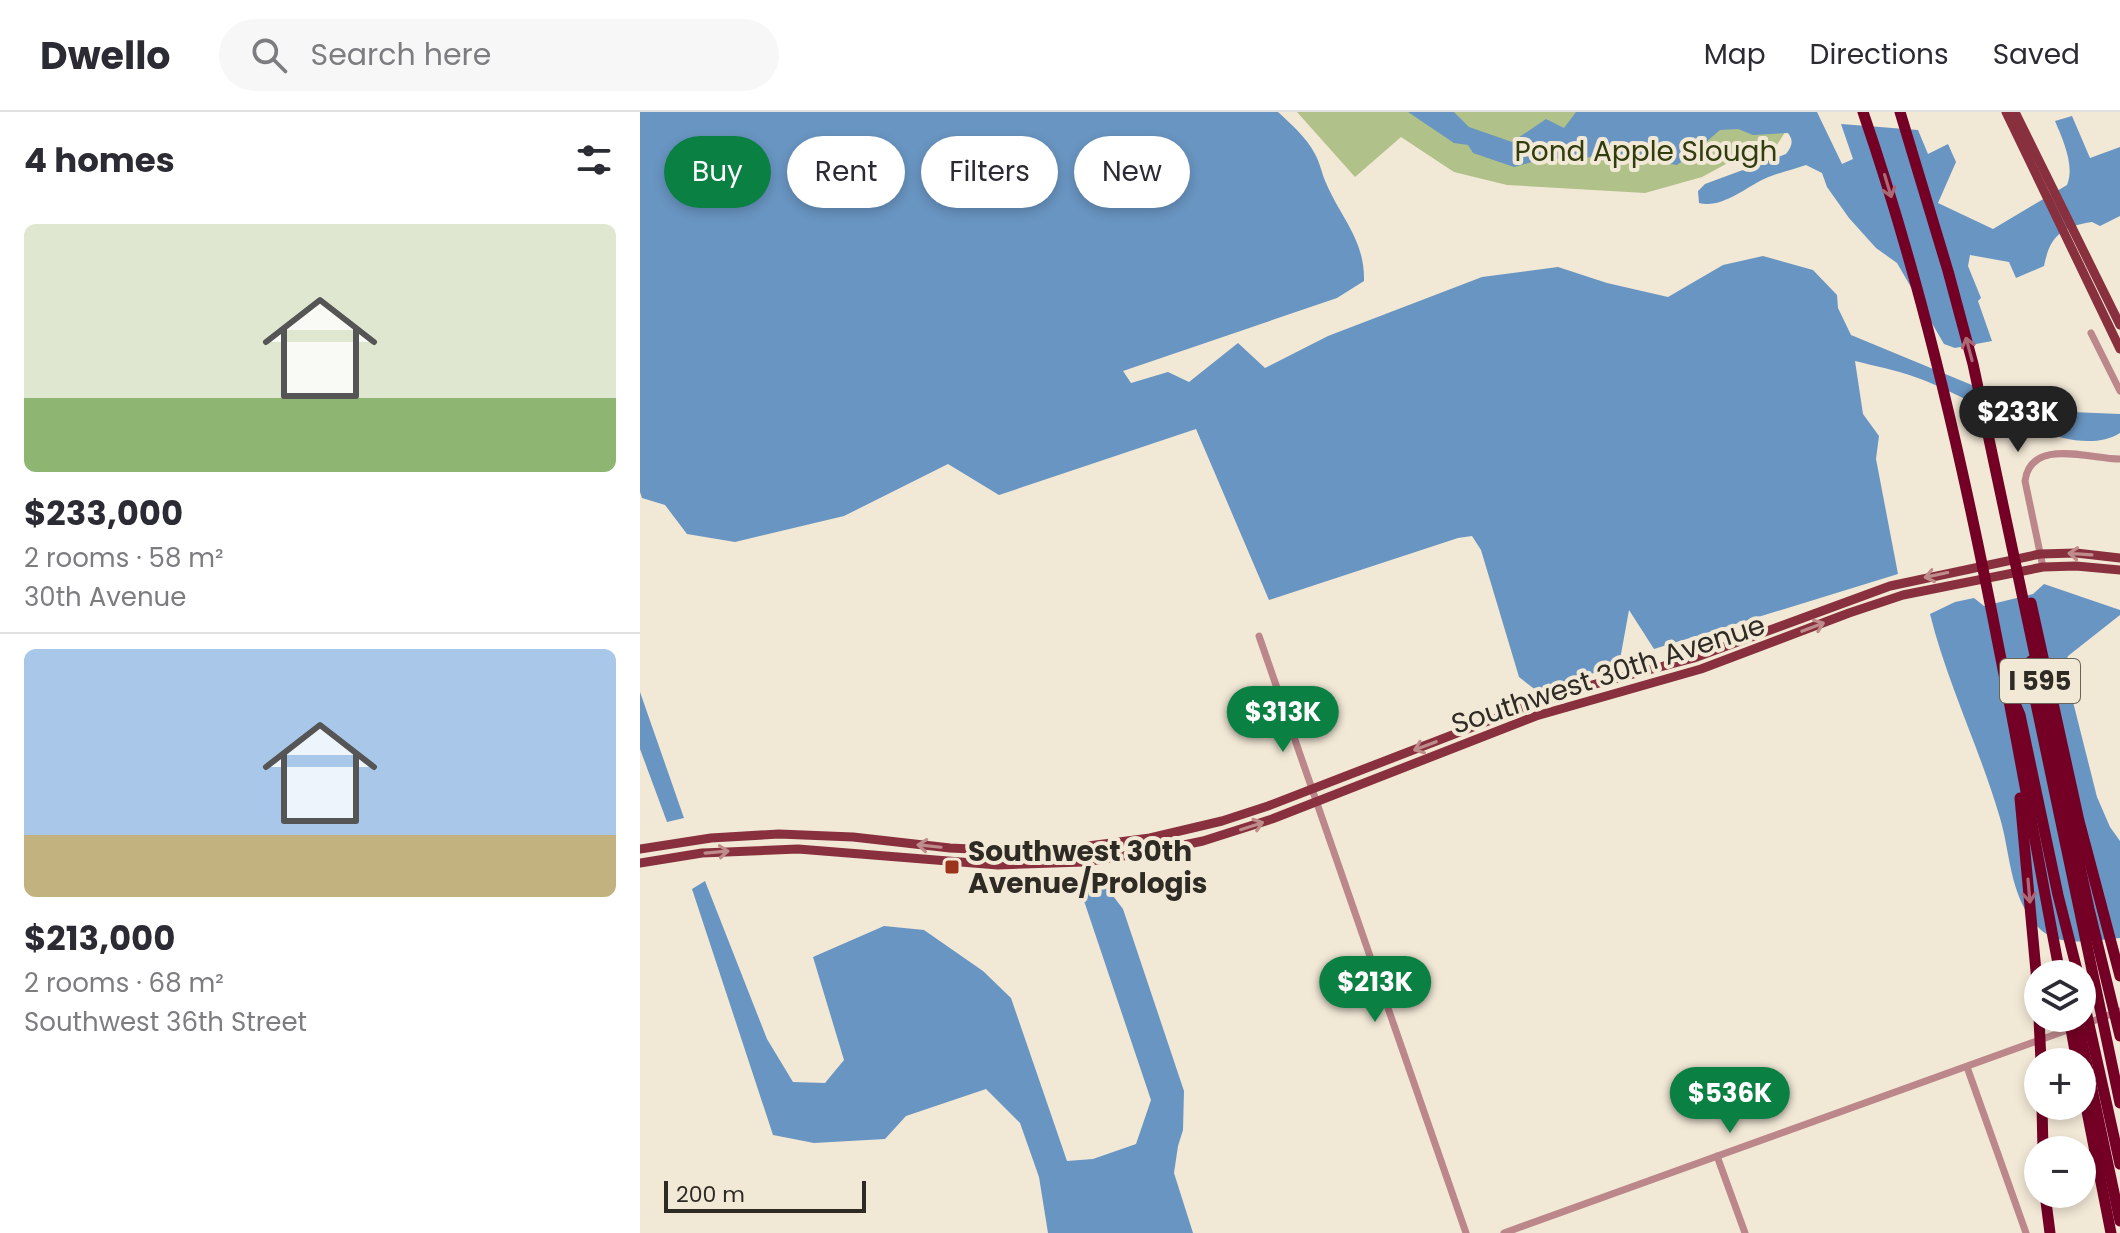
<!DOCTYPE html>
<html lang="en">
<head>
<meta charset="utf-8">
<style>
	:root { --surface:#fff; --page:#f7f7f7; --text:#2b2b33; --muted:#7c7c81; --line:#e1e1e2; --accent:#0b8043 }
	body { margin:0; font-family:Poppins,sans-serif; background:var(--page); color:var(--text); height:100vh; display:flex; flex-direction:column; font-size:30px; white-space:nowrap }
	* { box-sizing:border-box; margin:0 }
	p { font-size:26px; color:var(--muted) }
	.icon { flex:none; width:44px; height:44px; fill:none; stroke:currentColor; stroke-width:2; stroke-linecap:round; stroke-linejoin:round }
	.map { position:relative; flex:1; overflow:hidden }
	.details { display:flex; flex-direction:column; background:var(--surface); width:640px }
	.details>* { flex:none }
	.top-card { position:absolute; left:24px; top:24px; width:760px; height:72px; display:flex; gap:16px }
	.tools { position:absolute; left:1384px; top:848px; display:grid; gap:16px }
	.tools a { display:grid; place-items:center; width:72px; height:72px; border-radius:50%; background:var(--surface); box-shadow:0 4px 12px #0003; font-size:40px }
	.scale { position:absolute; left:24px; bottom:20px; width:202px; box-sizing:border-box; padding-left:8px; border:4px solid #2e2a24; border-top:0; font-size:22px; line-height:28px; white-space:nowrap; color:#2e2a24; -webkit-text-stroke:6px #f2e8d6; paint-order:stroke }
	.price { position:absolute; translate:-50% -68px; padding:0 18px; border-radius:28px; background:var(--accent); color:#fff; font-size:26px; line-height:52px; filter:drop-shadow(0 2px 4px #0008) }
	.price::after { content:''; position:absolute; left:50%; top:48px; width:24px; height:18px; margin-left:-12px; background:inherit; clip-path:polygon(0 0,100% 0,50% 100%) }
	.price.on { background:#222; color:#fff }
	ul { padding:0; list-style:none }
	li { display:grid; align-content:center; gap:16px; height:424px; padding:0 24px }
	li+li { border-top:2px solid var(--line) }
	li span { display:grid; place-items:center; height:248px; border-radius:12px; color:#555 }
	li>.icon { margin-inline-start:auto }
	span .icon { width:144px; height:144px; fill:#fffc; stroke-width:1 }
	li b { font-size:34px }
	h2 { display:flex; justify-content:space-between; align-items:center; height:96px; padding:0 24px; font-size:34px }
	.pill { padding:0 28px; border-radius:36px; background:var(--surface); box-shadow:0 4px 12px #0003; font-size:28px; line-height:72px }
	.pill.on { background:var(--accent); color:#fff }
	header { display:flex; align-items:center; gap:48px; box-sizing:border-box; height:112px; padding:0 40px; background:var(--surface); border-bottom:2px solid var(--line) }
	header strong { font-size:38px }
	nav { display:flex; gap:44px; margin-inline-start:auto; font-size:28px }
	.search { width:560px; height:72px; background:var(--page); display:flex; align-items:center; gap:20px; box-sizing:border-box; padding:0 28px; border-radius:44px; color:var(--muted); font-size:30px }
	main { display:flex; flex:1; min-height:0 }
	.map>svg:first-child { display:block }
</style>
</head>
<body>
<header>
<strong>Dwello</strong>
<div class="search"><svg class="icon" aria-label="search" viewBox="0 0 24 24"><circle cx="10" cy="10" r="6"/><path d="M15 15l6 6"/></svg>Search here</div>
<nav><a>Map</a><a>Directions</a><a>Saved</a></nav>
</header>
<main>
<section class="details">
<h2>4 homes<svg class="icon" aria-label="filters" viewBox="0 0 24 24"><path d="M4 7h16M4 17h16"/><circle cx="9" cy="7" r="2"/><circle cx="15" cy="17" r="2"/></svg></h2>
<ul>
<li><span style="background:linear-gradient(#dfe7d0 70%,#8fb573 0)"><svg class="icon" aria-label="home" viewBox="0 0 24 24"><path d="M3 11l9-7 9 7M6 9v11h12V9"/></svg></span><div><b>$233,000</b><p>2 rooms · 58 m²</p><p>30th Avenue</p></div></li>
<li><span style="background:linear-gradient(#a9c7e8 75%,#c2b280 0)"><svg class="icon" aria-label="home" viewBox="0 0 24 24"><path d="M3 11l9-7 9 7M6 9v11h12V9"/></svg></span><div><b>$213,000</b><p>2 rooms · 68 m²</p><p>Southwest 36th Street</p></div></li>
</ul>
</section>
<div class="map">
<svg width="1480" height="1121" viewBox="0 0 1480 1121">
	<rect width="100%" height="100%" fill="#f2e8d6"/>
	<path fill="#b0c18a" d="M657,0H1158L1133,39L1108,40L1062,65L1005,81L867,73L814,60L761,25L715,65Z"/>
	<g fill="#6995c2">
		<path d="M0,0H638C652,13 666,25 675,42C680,51 682,62 686,71C701,106 725,128 724,169L697,186L483,259L491,271L528,260L549,270L598,231L625,256L688,224L842,165L918,155L967,171L1028,185L1083,153L1123,144L1173,158L1197,183L1198,196L1211,223L1385,295L1407,299L1480,302V321C1429,353 1325,281 1275,265C1256,258 1235,254 1215,249L1223,302L1239,324L1236,347L1258,462L1014,537L989,498L979,553L897,579L879,565L841,438L832,424L818,426L629,488L556,317L359,383L308,352L204,404L95,430L47,422L25,393L2,386L0,380Z"/>
		<path d="M768,0H814L829,15L872,30L906,7L924,16L936,0H1177L1202,52L1213,47L1201,12L1278,18L1288,42L1308,32L1316,50L1298,91L1353,117L1427,73C1435,54 1423,28 1415,9L1432,4L1450,46L1480,35V104L1460,114L1452,110C1421,115 1410,124 1404,154L1376,166L1369,150L1330,143L1328,154L1341,186L1338,189L1352,229L1315,236L1304,232L1257,151L1236,136L1209,106L1187,75L1182,61L1166,53C1152,58 1137,61 1124,67C1105,76 1081,97 1059,91L1058,79L1065,72L1146,42C1152,34 1154,29 1148,21L1113,23L1098,17L1080,18L1066,30L1062,47L1051,42L1037,53L963,41L943,47H903L874,55L833,41L828,33L814,31Z"/>
		<path d="M1404,472L1480,498V503L1428,544L1424,554L1457,685L1470,715L1480,729V826C1454,828 1418,837 1398,815C1369,784 1371,743 1360,706C1340,637 1307,571 1290,502L1315,490L1334,486L1344,494L1393,482Z"/>
		<path d="M0,580L44,706L27,710L0,637Z"/>
		<path d="M65,769L127,927L153,970L185,971L204,948L173,845L244,814L284,818L343,859L371,886L427,1049L453,1047L496,1032L511,988L438,771L464,772L483,797L544,979L543,1018L538,1034L534,1061L553,1121H408L399,1065L380,1011L346,977L266,1004L245,1027L174,1031L133,1023L52,777Z"/>
	</g>
	<g fill="none" stroke-linecap="round" stroke-linejoin="round">
		<g stroke="#bb878b" stroke-width="7">
			<path d="M1451,221L1480,279"/>
			<path d="M1403,455L1385,369C1391,325 1449,347 1480,347"/>
			<path d="M619,524L826,1121"/>
			<path d="M1445,912L1480,899"/>
			<path d="M1327,955L1386,1121"/>
			<path d="M1077,1044L1105,1121"/>
			<path d="M864,1121L1433,916"/>
		</g>
		<g stroke="#89303f" stroke-width="9">
			<path d="M1366,0L1480,237"/>
			<path d="M1375,0L1480,213"/>
			<path d="M0,737L71,726L139,722L213,725L310,736L353,738L425,737L510,726L582,709L628,694L890,593L948,574L1054,546L1250,474L1400,442L1436,441L1480,446"/>
			<path d="M0,751L62,741L158,737L358,753L444,750L515,739L563,729L632,707L896,604L1061,557L1209,501L1263,483L1403,455L1436,454L1480,458"/>
		</g>
		<g stroke="#740025" stroke-width="11">
			<path d="M1223,0C1319,279 1365,573 1420,862"/>
			<path d="M1260,0L1308,159L1333,252L1449,797L1480,924"/>
			<path d="M1391,491L1439,709L1480,864"/>
			<path d="M1391,549L1390,563L1480,991"/>
			<path d="M1373,587L1380,603L1418,783L1438,862"/>
			<path d="M1380,686L1398,881"/>
			<path d="M1442,881L1480,1052"/>
			<path d="M1399,906L1401,950"/>
			<path d="M1429,906L1437,950"/>
			<path d="M1437,906L1480,1109"/>
			<path d="M1442,974L1471,1121"/>
			<path d="M1402,994L1403,1038"/>
			<path d="M1405,1082L1410,1121"/>
		</g>
	</g>
	<defs><path id="oneway-shaft" d="M-6 0H5M1.5-3L5.5 0L1.5 3" fill="none" stroke-width="1.6" stroke-linecap="round" stroke-linejoin="round" transform="scale(2)"/></defs>
	<g stroke="#ad6875">
		<use href="#oneway-shaft" transform="translate(1248 74) rotate(73)"/>
		<use href="#oneway-shaft" transform="translate(1329 237) rotate(-105)"/>
		<use href="#oneway-shaft" transform="translate(1389 779) rotate(85)"/>
	</g>
	<g stroke="#be8c8a">
		<use href="#oneway-shaft" transform="translate(1440 442) rotate(-176)"/>
		<use href="#oneway-shaft" transform="translate(1296 463) rotate(168)"/>
		<use href="#oneway-shaft" transform="translate(1173 515) rotate(-21)"/>
		<use href="#oneway-shaft" transform="translate(785 634) rotate(159)"/>
		<use href="#oneway-shaft" transform="translate(612 714) rotate(-18)"/>
		<use href="#oneway-shaft" transform="translate(289 734) rotate(-174)"/>
		<use href="#oneway-shaft" transform="translate(77 740) rotate(-5)"/>
	</g>
	<rect fill="#9c341d" stroke="#f2e8d6" stroke-width="3" x="304" y="747" width="16" height="16" rx="4"/>
	<g text-anchor="middle" stroke-width="8" stroke-linejoin="round" paint-order="stroke">
		<rect fill="#f2e8d6" stroke="#696359" stroke-width="2" x="1360" y="547" width="80" height="44" rx="6"/>
		<g font-size="26" font-weight="bold" fill="#2e2a24">
			<text x="1400" y="578">I 595</text>
		</g>
		<g font-size="28" fill="#313c0f" stroke="#f2e8d6">
			<text x="1006" y="49">Pond Apple Slough</text>
		</g>
		<g font-size="28" fill="#2e2a24" stroke="#f2e8d6">
			<text transform="translate(968 562) rotate(-18)" y="10">Southwest 30th Avenue</text>
		</g>
		<g font-size="28" font-weight="bold" fill="#2e2a24" stroke="#f2e8d6" text-anchor="start">
			<text x="328" y="749">Southwest 30th<tspan x="328" dy="32">Avenue/Prologis</tspan></text>
		</g>
	</g>
</svg>
<div class="tools">
<a><svg class="icon" aria-label="layers" viewBox="0 0 24 24"><path d="M12 4l9 5-9 5-9-5zM3 14l9 5 9-5"/></svg></a>
<a>+</a>
<a>−</a>
</div>
<div class="scale">200 m</div>
<b class="price on" style="left:1378px;top:342px">$233K</b>
<b class="price" style="left:643px;top:642px">$313K</b>
<b class="price" style="left:735px;top:912px">$213K</b>
<b class="price" style="left:1090px;top:1023px">$536K</b>
<div class="top-card">
<a class="pill on">Buy</a>
<a class="pill">Rent</a>
<a class="pill">Filters</a>
<a class="pill">New</a>
</div>
</div>
</main>
</body>
</html>
